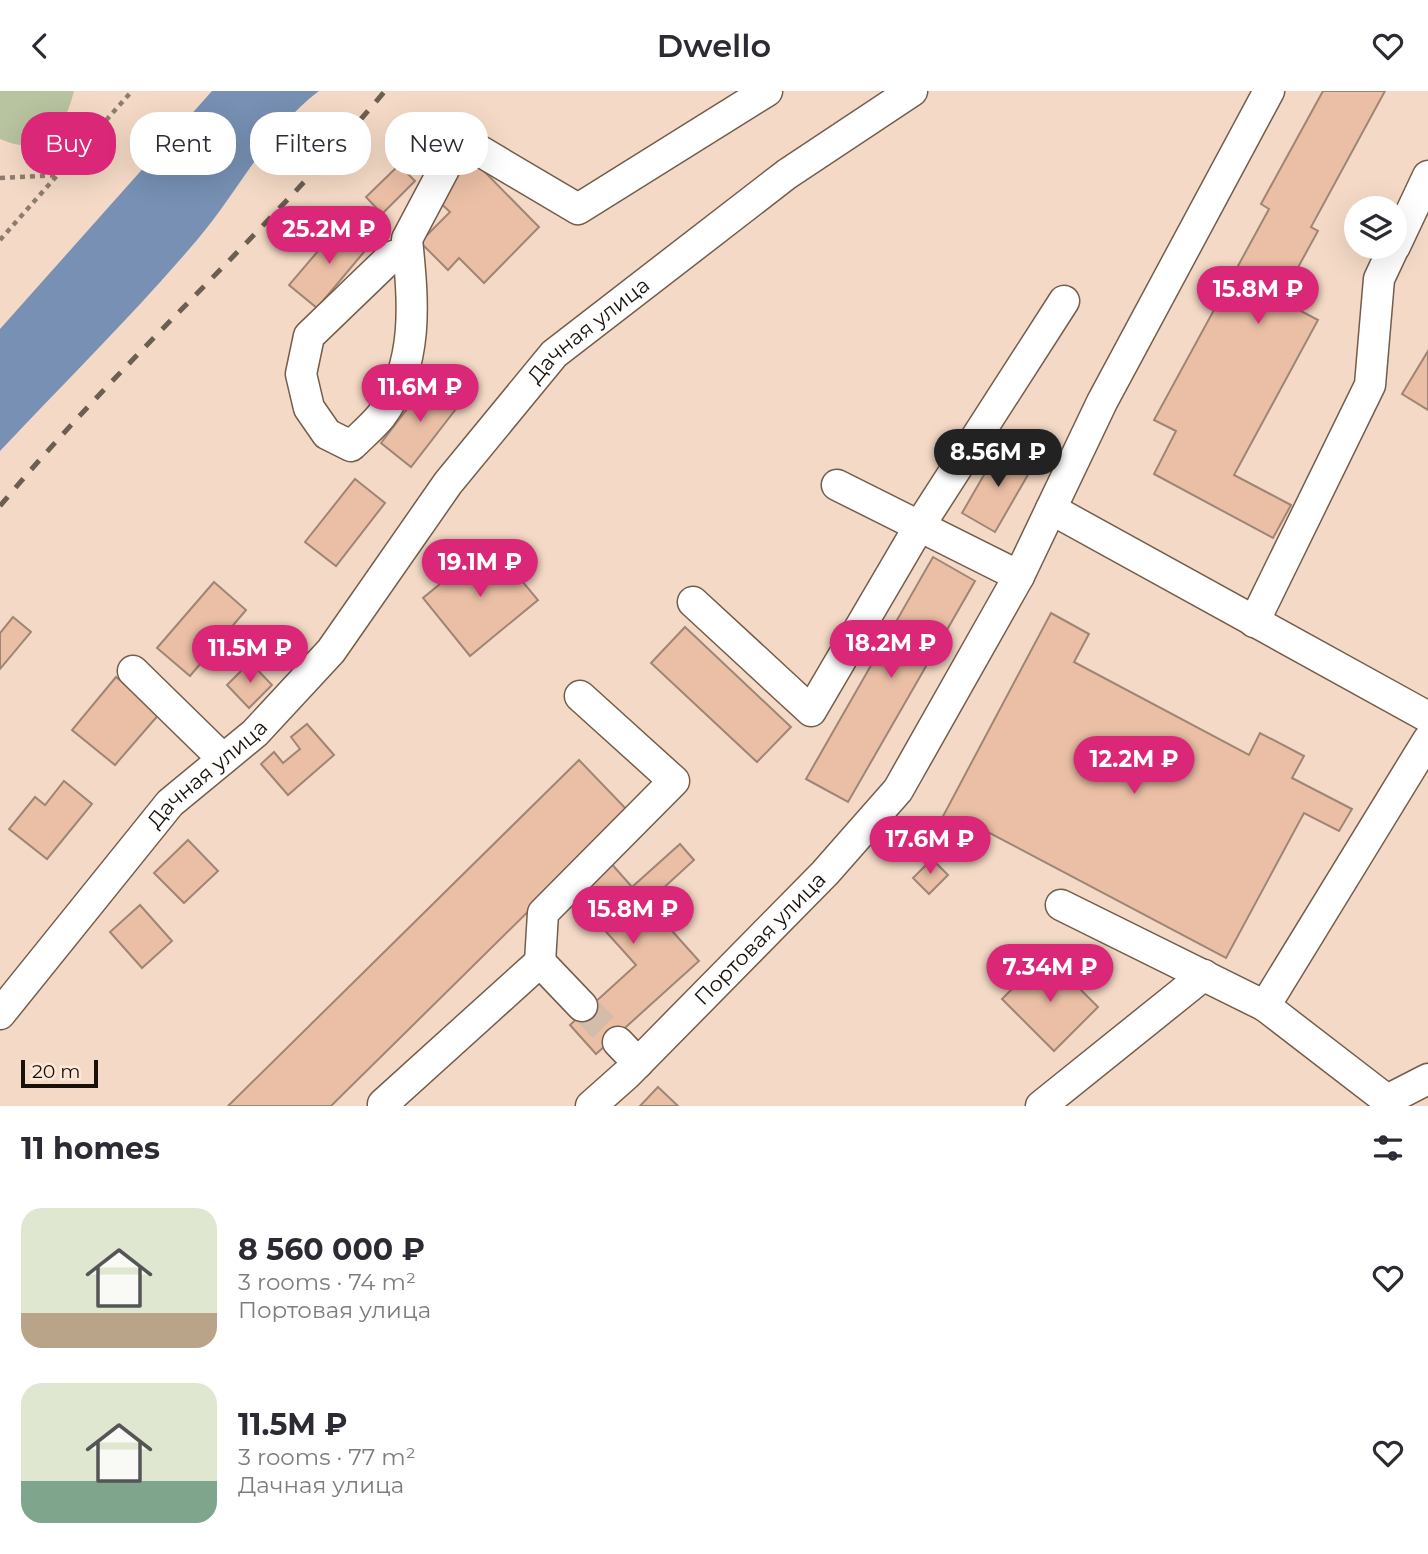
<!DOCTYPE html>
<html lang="en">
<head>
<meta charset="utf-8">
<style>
	:root { --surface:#fff; --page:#f2f2f3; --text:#2b2b33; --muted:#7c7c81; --accent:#db2777 }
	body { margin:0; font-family:Montserrat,sans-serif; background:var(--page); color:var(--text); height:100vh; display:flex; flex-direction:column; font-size:26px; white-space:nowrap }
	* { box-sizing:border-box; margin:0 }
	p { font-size:23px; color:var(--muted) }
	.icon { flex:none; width:38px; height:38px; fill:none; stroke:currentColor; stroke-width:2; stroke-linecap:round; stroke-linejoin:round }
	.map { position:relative; height:1015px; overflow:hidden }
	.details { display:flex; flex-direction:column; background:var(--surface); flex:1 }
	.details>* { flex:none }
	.banner { position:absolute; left:21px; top:21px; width:700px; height:63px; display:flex; gap:14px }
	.tools { position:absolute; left:1344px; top:105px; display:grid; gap:14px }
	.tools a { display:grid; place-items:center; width:63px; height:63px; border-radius:50%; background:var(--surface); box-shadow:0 7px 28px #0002; font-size:35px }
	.scale { position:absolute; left:21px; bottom:18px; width:77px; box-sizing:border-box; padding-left:7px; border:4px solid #181009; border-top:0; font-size:19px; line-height:24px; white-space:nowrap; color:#181009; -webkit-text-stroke:5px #fee8d8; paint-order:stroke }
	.price { position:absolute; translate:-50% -60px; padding:0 16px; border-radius:24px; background:var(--accent); color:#fff; font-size:23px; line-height:46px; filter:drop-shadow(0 2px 4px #0008) }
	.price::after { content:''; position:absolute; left:50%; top:42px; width:21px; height:16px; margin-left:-10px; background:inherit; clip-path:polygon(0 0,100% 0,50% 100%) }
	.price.current { background:#222; color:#fff }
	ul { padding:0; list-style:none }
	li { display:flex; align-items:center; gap:21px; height:175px; padding:0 21px }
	li span { display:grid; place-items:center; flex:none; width:196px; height:140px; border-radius:21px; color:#555 }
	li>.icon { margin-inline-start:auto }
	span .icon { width:84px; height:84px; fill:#fffc; stroke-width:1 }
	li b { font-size:30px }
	h2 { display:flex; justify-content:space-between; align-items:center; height:84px; padding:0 21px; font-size:30px }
	.tag { padding:0 24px; border-radius:28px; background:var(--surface); box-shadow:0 7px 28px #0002; font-size:24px; line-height:63px }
	.tag.current { background:var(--accent); color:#fff }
	header { display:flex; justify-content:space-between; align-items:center; height:91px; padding:0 21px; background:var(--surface); font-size:32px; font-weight:600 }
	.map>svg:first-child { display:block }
</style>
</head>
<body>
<header><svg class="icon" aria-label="back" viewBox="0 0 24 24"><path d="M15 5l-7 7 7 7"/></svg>Dwello<svg class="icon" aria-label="heart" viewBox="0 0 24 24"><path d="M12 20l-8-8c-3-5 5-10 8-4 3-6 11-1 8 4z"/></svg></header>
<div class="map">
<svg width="1428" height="1015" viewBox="0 0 1428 1015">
	<rect width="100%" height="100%" fill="#f4dac6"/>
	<path fill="#b8c3a0" d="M0,0H74C63,41 47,68 0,48Z"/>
	<path fill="#7790b3" d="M212,0H319C267,39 239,100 197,149C135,222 66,290 0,360V238Z"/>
	<g fill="#eabfa5" stroke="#9f8575" stroke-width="2">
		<path d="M1323,0H1385L1311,136L1318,140L1280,209L1318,229L1234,384L1291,414L1273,447L1154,383L1176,340L1154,329L1269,118L1261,113Z"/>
		<path d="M472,68L539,136L484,192L459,167L448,179L420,151L450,121L434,106Z"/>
		<path d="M399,74L415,90L382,123L366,106Z"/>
		<path d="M342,132L369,155L317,217L289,194Z"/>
		<path d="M1428,260V319L1402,303Z"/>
		<path d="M428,291L459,314L411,376L381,352Z"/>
		<path d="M1000,356L1033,375L995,441L962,422Z"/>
		<path d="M355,388L385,412L336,475L305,451Z"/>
		<path d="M490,452L538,509L470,565L423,507Z"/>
		<path d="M933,466L975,490L848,711L806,688Z"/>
		<path d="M214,491L246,519L190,585L157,557Z"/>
		<path d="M1051,522L1089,543L1074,571L1249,664L1260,642L1304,665L1292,687L1352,718L1339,740L1304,722L1226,867L984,739L978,749L941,729Z"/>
		<path d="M13,526L31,541L0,578V542Z"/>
		<path d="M685,536L791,636L757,671L651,572Z"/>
		<path d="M250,571L272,594L249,617L227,594Z"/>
		<path d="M116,586L160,622L115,674L72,639Z"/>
		<path d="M307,633L334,664L288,704L261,673L274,661L283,672L300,658L291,646Z"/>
		<path d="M579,669L629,721L331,1015H228Z"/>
		<path d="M64,690L92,713L47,768L9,738L35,706L45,714Z"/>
		<path d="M188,749L218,780L184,812L154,782Z"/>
		<path d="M680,753L694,769L647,812L699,870L596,963L570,934L636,874L572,803L609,770L632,796Z"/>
		<path d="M932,768L948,784L929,803L913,787Z"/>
		<path d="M140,814L172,850L142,877L110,841Z"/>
		<path d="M1054,872L1098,916L1054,960L1002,908L1036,874L1044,882Z"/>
		<path d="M658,996L678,1015H640Z"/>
	</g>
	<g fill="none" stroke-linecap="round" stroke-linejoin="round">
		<path stroke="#d3bcaa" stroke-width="30" stroke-dasharray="30 15" stroke-linecap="butt" d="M582,915L618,951"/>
		<defs>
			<g id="minor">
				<path d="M1395,155L1428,85"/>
				<path d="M408,160L391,166L309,245L301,283L309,317L327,343L351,355C361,345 372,336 381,325C420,273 413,208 407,148L451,65L480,60L578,118L767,0"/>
				<path d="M837,394L1019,485"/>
				<path d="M1051,418L1428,626"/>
				<path d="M693,511L811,620L920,434L1064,210"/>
				<path d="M1254,531L1370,294L1379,188L1394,156"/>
				<path d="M133,580L223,668"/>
				<path d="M1061,814L1265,915L1428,649"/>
				<path d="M540,871L543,822L674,690L580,605"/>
				<path d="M1265,915L1387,1009L1428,988"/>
				<path id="s1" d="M0,923L170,712L255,642L331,560L448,392L554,263L787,83L912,0"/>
				<path d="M618,951L638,972"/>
				<path d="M383,1013L540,871L582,915"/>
				<path id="s2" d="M591,1015L627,983L825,782L898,699L1019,485L1102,311L1269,0"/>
				<path d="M1041,1015L1204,884"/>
			</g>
		</defs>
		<use href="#minor" stroke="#745d4b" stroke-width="33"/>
		<g stroke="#8e7c6e" stroke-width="4.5" stroke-dasharray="5 5" stroke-linecap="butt">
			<path d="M0,87L58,84"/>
			<path d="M0,149L132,0"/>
		</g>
		<use href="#minor" stroke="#fff" stroke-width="30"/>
		<path stroke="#6d5e52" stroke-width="5" stroke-dasharray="12 12" stroke-linecap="butt" d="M0,415C121,270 264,144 385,0"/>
	</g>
	<g text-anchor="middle" stroke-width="6" stroke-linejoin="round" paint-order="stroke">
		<g font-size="21" fill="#181009" stroke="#fee8d8">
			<text dy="7" stroke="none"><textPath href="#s1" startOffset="906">Дачная улица</textPath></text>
			<text dy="7" stroke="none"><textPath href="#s1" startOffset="318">Дачная улица</textPath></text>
			<text dy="7" stroke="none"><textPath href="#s2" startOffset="238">Портовая улица</textPath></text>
		</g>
	</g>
</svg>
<div class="tools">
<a><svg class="icon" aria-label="layers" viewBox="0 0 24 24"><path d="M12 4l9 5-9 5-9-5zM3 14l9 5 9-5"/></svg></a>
</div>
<div class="scale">20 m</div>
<b class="price" style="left:329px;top:175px">25.2M ₽</b>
<b class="price" style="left:1258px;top:235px">15.8M ₽</b>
<b class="price" style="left:420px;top:333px">11.6M ₽</b>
<b class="price current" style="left:998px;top:398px">8.56M ₽</b>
<b class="price" style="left:480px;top:508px">19.1M ₽</b>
<b class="price" style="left:891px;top:589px">18.2M ₽</b>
<b class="price" style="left:250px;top:594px">11.5M ₽</b>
<b class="price" style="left:1134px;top:705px">12.2M ₽</b>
<b class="price" style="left:930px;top:785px">17.6M ₽</b>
<b class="price" style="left:633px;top:855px">15.8M ₽</b>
<b class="price" style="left:1050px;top:913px">7.34M ₽</b>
<div class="banner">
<a class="tag current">Buy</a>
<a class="tag">Rent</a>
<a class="tag">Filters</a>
<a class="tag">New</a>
</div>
</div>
<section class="details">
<h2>11 homes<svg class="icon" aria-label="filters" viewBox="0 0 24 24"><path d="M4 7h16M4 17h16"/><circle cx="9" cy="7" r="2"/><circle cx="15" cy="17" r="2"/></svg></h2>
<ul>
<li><span style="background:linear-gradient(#dfe7d0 75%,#b9a48a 0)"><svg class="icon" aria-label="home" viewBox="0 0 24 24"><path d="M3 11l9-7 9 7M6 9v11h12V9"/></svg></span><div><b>8 560 000 ₽</b><p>3 rooms · 74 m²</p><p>Портовая улица</p></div><svg class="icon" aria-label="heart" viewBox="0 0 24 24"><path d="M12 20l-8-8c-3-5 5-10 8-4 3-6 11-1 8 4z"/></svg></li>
<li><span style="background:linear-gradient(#dfe7d0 70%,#7fa58c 0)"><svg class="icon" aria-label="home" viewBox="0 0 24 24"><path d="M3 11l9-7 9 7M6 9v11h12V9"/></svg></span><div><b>11.5M ₽</b><p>3 rooms · 77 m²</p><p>Дачная улица</p></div><svg class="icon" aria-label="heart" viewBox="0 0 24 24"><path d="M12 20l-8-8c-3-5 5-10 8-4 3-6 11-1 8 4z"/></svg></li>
</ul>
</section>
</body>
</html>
